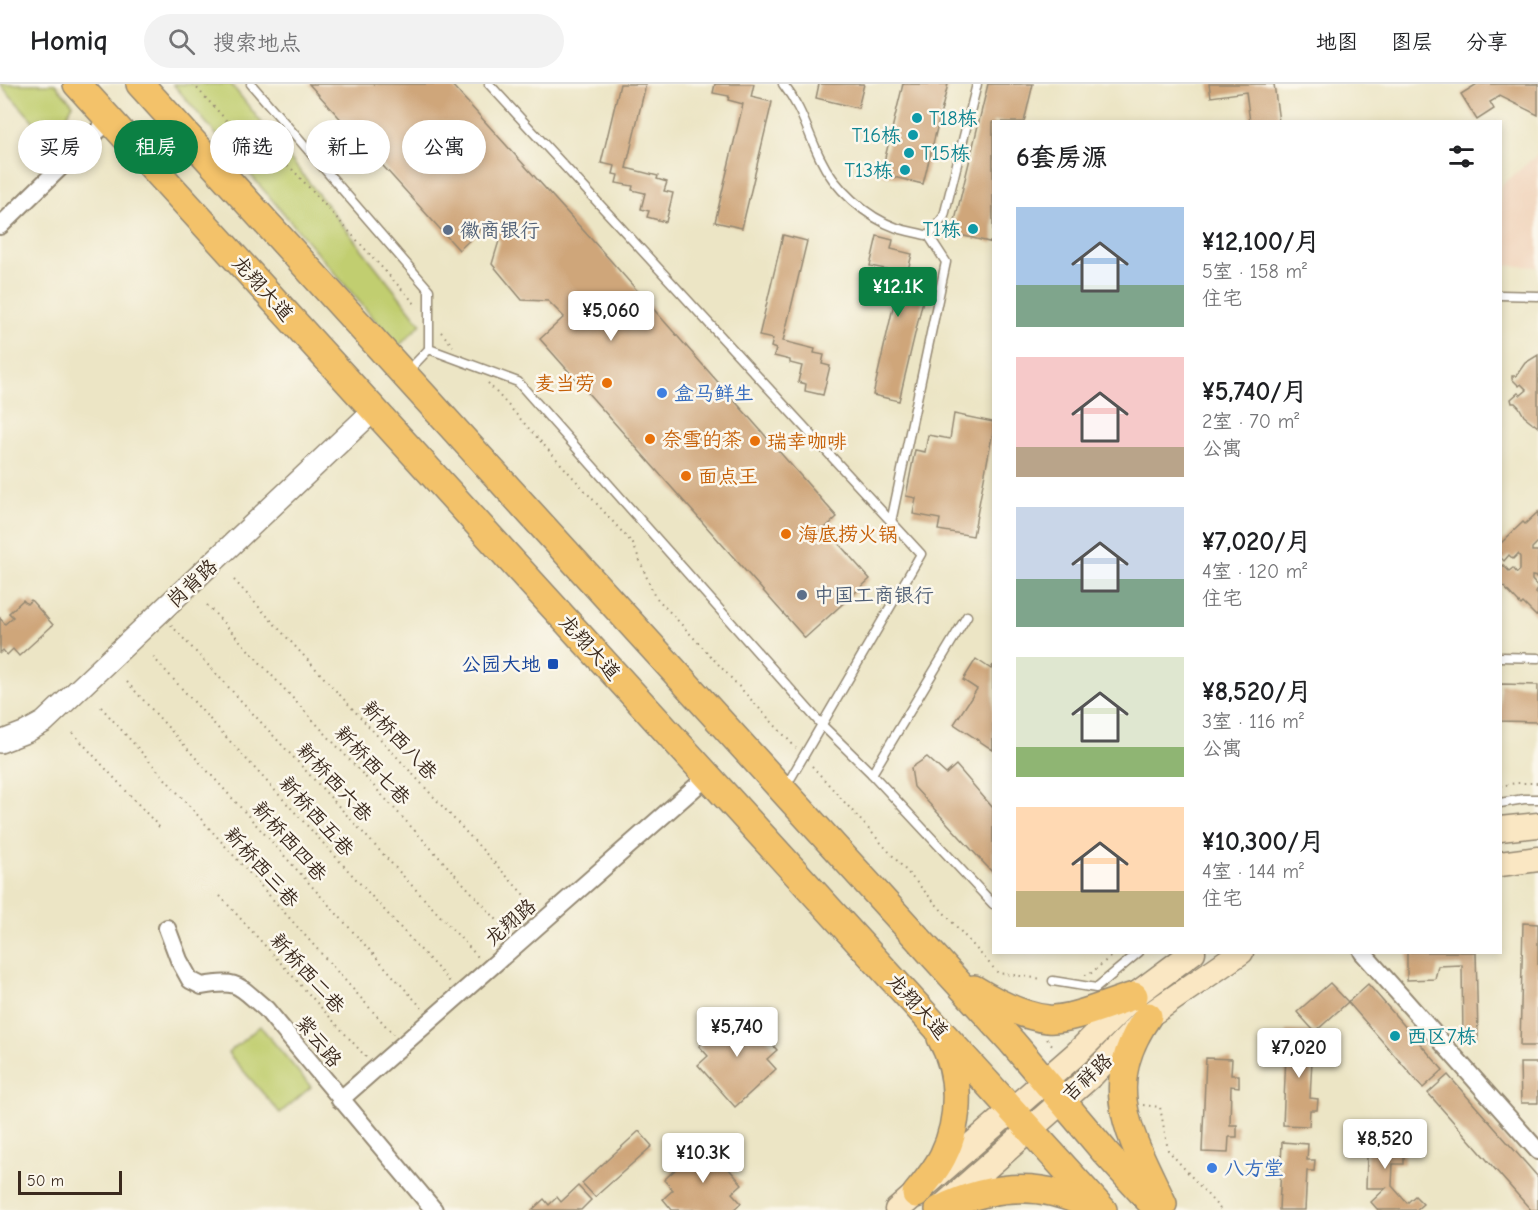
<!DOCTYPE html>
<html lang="zh">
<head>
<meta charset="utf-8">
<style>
	:root { --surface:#fff; --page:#f2f2f2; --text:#202124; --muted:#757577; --line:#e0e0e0; --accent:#0b8043 }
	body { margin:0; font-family:"Comic Neue","LXGW WenKai TC",sans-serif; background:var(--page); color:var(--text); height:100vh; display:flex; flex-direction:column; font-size:22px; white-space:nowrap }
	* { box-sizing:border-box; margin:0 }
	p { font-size:20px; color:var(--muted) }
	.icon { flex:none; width:33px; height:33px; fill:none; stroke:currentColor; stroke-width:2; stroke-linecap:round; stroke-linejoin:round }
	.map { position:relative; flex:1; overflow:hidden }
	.side { position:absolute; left:992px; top:36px; width:510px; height:834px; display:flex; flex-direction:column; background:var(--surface); border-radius:0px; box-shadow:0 3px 9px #0003 }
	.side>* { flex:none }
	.guide { position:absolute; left:18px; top:36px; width:570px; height:54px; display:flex; gap:12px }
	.scale { position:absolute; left:18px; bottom:15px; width:104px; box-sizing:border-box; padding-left:6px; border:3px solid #3b2a1e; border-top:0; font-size:16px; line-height:21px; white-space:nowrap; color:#3b2a1e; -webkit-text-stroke:4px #fbf7ec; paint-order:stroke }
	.price { position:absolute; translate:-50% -51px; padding:0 14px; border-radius:6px; background:#fff; color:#222; font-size:20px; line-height:39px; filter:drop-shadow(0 2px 3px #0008) }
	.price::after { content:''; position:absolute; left:50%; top:36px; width:18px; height:14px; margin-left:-9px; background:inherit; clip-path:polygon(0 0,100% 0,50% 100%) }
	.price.active { background:var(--accent); color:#fff }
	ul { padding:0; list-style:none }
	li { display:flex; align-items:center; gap:18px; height:150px; padding:0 24px }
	li span { display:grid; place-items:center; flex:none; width:168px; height:120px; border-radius:0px; color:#555 }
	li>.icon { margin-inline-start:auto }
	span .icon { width:72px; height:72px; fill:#fffc; stroke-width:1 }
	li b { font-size:26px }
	h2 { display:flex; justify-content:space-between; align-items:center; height:72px; padding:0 24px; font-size:26px }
	.chip { padding:0 21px; border-radius:27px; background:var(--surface); box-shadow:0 3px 9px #0003; font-size:21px; line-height:54px }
	.chip.active { background:var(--accent); color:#fff }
	header { display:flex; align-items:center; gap:36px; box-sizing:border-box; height:84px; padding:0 30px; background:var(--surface); border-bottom:2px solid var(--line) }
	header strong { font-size:28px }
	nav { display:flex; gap:33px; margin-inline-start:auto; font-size:21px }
	.search { width:420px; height:54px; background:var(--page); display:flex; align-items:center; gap:15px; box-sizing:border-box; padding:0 21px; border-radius:33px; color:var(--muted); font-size:22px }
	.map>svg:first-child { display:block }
</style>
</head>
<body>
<header>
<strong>Homiq</strong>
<div class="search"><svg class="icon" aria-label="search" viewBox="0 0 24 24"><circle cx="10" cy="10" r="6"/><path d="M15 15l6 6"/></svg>搜索地点</div>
<nav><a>地图</a><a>图层</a><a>分享</a></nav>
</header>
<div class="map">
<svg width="1538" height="1126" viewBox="0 0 1538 1126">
	<rect width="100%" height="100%" fill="#fbf7ec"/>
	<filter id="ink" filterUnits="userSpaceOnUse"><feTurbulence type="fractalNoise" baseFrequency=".0167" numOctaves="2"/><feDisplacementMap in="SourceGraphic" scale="12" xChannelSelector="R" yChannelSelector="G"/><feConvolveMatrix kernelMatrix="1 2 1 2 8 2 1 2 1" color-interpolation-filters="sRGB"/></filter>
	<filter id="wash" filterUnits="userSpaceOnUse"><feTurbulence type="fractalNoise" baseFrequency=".008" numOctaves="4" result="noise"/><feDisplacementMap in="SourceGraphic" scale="24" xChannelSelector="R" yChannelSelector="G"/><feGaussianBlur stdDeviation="1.35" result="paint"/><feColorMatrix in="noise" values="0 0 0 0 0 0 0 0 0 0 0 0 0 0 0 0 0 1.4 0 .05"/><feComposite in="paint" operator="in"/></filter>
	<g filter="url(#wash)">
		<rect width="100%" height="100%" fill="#ece5c5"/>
		<path fill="#f1d5bd" d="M1538,70V183L1500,181V103Z"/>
		<g fill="#c1ce70" stroke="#7e7c47" stroke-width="1.5">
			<path d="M0,0H55L73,20L52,58Z"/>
			<path d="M173,0H231L421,240L398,263Z"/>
			<path d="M260,942L311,1003L280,1029L228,969Z"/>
		</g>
		<g id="blocks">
			<g fill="#cfa67a">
				<path d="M309,0H451L611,177L837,433L825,444L870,495L805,554L540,255L564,233L548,217L522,216L492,180L499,157L485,142L459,166Z"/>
				<path d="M620,0H646L626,84L658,92L657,95L667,98L664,107L673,109L666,138L647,133L649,127L641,125L645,109L632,106L633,102L616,99L618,91L613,90L615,82L601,79Z"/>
				<path d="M715,0H754L751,13L772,18L742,144L715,138L743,20L728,16L729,12L713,9Z"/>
				<path d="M819,0H864L858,24L816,14Z"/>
				<path d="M903,0H948L923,100L881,90Z"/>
				<path d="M988,0H1033L1024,38H993V159L952,149Z"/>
				<path d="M1209,0H1274L1279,38H1250L1246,8L1211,13Z"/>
				<path d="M1477,0H1538V31L1500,12L1490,18L1494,25L1477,36L1461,10Z"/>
				<path d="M783,151L807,157L783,257L815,265L814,269L824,271L822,280L830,282L823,311L805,307L806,300L798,298L802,282L790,279V276L774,272L776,265L771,263L773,255L759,252Z"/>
				<path d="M877,152L893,156L891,165L912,170L908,186L929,191L899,317L873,311L900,193L885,189L886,185L870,182Z"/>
				<path d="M1538,271V343L1524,332L1519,323L1515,319H1512L1511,315L1518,309L1521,311L1527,306L1521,300L1519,302L1512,295V292H1516L1525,279Z"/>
				<path d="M954,330L993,338V347L973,452L938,446L940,435L913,430L916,414L906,412L915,366L925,368L928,351L950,355Z"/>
				<path d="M1538,428V458L1532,464V467H1538V493L1532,492V496L1538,503L1536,509L1538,511V530L1536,532L1523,519L1521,521L1500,499V485L1503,481L1509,487L1513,484L1517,489L1520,486V473L1518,470L1513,475L1509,471L1504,477L1500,473V460L1523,438L1525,440Z"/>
				<path d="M23,516L27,520L31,516L53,541L19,572L13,565L7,571L3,566L0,569V534L5,540L13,533L9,529Z"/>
				<path d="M976,575L991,585L993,581V666L954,640L977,605L963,596Z"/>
				<path d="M1500,600L1538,601V638L1500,637Z"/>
				<path d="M927,673L946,690L956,681L993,724V789L914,703L911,684Z"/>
				<path d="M1523,839L1538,840V962H1520Z"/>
				<path d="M1407,868H1476L1478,953L1463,954L1462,881L1438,882L1435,895L1407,896Z"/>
				<path d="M1330,899L1348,918L1368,900L1443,986L1423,1004L1348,918L1315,948L1297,928Z"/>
				<path d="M740,924L777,966L767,975L776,985L735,1023L698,981L708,972L699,962Z"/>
				<path d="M1287,947L1313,948L1312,964L1320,965L1319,976H1312L1310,1014L1318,1015L1317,1026H1310L1309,1042L1283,1041Z"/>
				<path d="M1206,974L1232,975L1231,991H1239V1003L1231,1002L1230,1041H1237V1053H1229L1228,1069L1202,1068Z"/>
				<path d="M1520,979H1538V1019H1521Z"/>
				<path d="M1448,991L1538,1093V1126H1531L1428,1009Z"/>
				<path d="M1368,1042L1394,1043V1068L1404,1069V1080H1393L1392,1102L1407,1119L1415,1112L1423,1120L1416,1126H1378L1371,1118L1386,1104H1366Z"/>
				<path d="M639,1047L652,1062L595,1113L582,1099Z"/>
				<path d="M705,1058L742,1100L732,1109L741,1119L733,1126H672L663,1115L673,1106L664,1096Z"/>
				<path d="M1282,1058L1308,1060L1307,1076H1315L1314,1087H1307L1305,1126H1279Z"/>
				<path d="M578,1102L591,1116L581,1126H532L544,1115L549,1121L557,1113L561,1118Z"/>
			</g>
		</g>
	</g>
	<g filter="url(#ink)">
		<use href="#blocks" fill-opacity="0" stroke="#948872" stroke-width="1.5"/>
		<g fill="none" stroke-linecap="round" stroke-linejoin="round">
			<defs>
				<g id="service">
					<path d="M251,0L429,206V265L518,298L822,641L872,690L993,820"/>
					<path d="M489,0L921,470L785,704"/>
					<path d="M783,0C802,24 807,47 820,74C834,104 866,133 897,144C907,147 918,149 929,152L946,178L891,438"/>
					<path d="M929,152L944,132L977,0"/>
					<path d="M1500,211L1538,212"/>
					<path d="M406,289L429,265"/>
					<path d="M1500,573L1538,574"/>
					<path d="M872,690L967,532"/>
					<path d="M1500,719L1524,715H1538"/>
					<path d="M1053,897L1096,904L1139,868"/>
				</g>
				<g id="minor">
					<path d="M0,142L110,35"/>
					<path d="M167,844L179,876L190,896L202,902C240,895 238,902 266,925L434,1126"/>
					<path d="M1362,868L1538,1067"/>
					<path d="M340,1016L708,692"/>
				</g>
				<path id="tertiary" d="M0,658L26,648L44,638L374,326"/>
				<g id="secondary">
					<path d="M1500,745L1538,741"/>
					<path d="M1500,780L1538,775"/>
					<path d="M944,1121L1093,990L1148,932L1241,868"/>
					<path d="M897,1126L1076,970L1134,912L1193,868"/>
				</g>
				<g id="primary">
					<path d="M77,0L1103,1126"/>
					<path d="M140,0L1012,958L1105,1068L1158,1126"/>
					<path d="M974,905C995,918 1022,932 1048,935C1070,937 1112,918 1134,912"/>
					<path d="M1148,932C1098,1003 1131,1052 1163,1120"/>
					<path d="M916,1110C926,1098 936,1086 943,1072C961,1036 961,989 941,954"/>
					<path d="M939,1126C991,1100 1044,1095 1096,1126"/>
				</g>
			</defs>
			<use href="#service" stroke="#948872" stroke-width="11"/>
			<use href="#minor" stroke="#948872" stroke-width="20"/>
			<use href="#tertiary" stroke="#948872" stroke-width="24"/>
			<use href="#secondary" stroke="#948872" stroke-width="27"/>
			<use href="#primary" stroke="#948872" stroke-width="30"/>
			<g stroke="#948872" stroke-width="2" stroke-dasharray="1.5 4.5" stroke-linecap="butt">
				<path d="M193,0L249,61L293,86L417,222"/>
				<path d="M441,248L453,262"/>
				<path d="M488,299L633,460L654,511L796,664"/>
				<path d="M234,496L536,824"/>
				<path d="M207,521L508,848"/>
				<path d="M171,541L479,874"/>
				<path d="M153,573L451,899"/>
				<path d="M127,598L422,924"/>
				<path d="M101,623L393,950"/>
				<path d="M73,649L161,745"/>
				<path d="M812,682L998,889L1043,895"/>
				<path d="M1500,702L1516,699H1538"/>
				<path d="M220,812L366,973"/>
				<path d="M1085,891L1090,890L1116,868"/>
				<path d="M1047,955L1055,964"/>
				<path d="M1143,1021L1160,1023L1168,1066L1221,1126"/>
			</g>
			<use href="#service" stroke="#fff" stroke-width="8"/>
			<use href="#minor" stroke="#fff" stroke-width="16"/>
			<use href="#tertiary" stroke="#fff" stroke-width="21"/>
			<use href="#secondary" stroke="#fae7c3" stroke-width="24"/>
			<use href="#primary" stroke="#f3c26a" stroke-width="27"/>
		</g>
	</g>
	<g fill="#0f9aa8" stroke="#fbf7ec" stroke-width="2">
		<circle cx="917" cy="34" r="6"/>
		<circle cx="913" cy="51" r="6"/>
		<circle cx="909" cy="69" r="6"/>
		<circle cx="905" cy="86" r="6"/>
		<circle cx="973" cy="145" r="6"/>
		<circle cx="1395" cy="952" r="6"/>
	</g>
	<g fill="#5c6f8a" stroke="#fbf7ec" stroke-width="2">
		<circle cx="448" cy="146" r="6"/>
		<circle cx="802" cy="511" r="6"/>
	</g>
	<g fill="#e8710a" stroke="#fbf7ec" stroke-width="2">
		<circle cx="607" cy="299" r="6"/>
		<circle cx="650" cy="355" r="6"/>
		<circle cx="755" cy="357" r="6"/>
		<circle cx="686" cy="392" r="6"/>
		<circle cx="786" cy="450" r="6"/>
	</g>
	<g fill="#3f7fe0" stroke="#fbf7ec" stroke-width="2">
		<circle cx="662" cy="309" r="6"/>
		<circle cx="1212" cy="1084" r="6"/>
	</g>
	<rect fill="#1a4fb4" stroke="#fbf7ec" stroke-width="2" x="547" y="574" width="12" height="12" rx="3"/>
	<g text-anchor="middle" stroke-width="5" stroke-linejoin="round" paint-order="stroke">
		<g font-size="20" fill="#0d838f" stroke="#fbf7ec" text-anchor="start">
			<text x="929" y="41">T18栋</text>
			<text x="901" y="58" text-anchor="end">T16栋</text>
			<text x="921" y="76">T15栋</text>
			<text x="893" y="93" text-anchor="end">T13栋</text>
			<text x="961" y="152" text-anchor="end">T1栋</text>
			<text x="1407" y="959">西区7栋</text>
		</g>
		<g font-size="20" fill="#4e5e75" stroke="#fbf7ec" text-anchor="start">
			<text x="460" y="153">徽商银行</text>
			<text x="814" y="518">中国工商银行</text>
		</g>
		<g font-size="20" fill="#3b2a1e" stroke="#fbf7ec">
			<text transform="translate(263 204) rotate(48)" y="7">龙翔大道</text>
			<text transform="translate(192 499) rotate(-43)" y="7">岗背路</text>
			<text transform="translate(590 563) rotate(48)" y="7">龙翔大道</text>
			<text transform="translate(400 656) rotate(47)" y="7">新桥西八巷</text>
			<text transform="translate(373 681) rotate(47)" y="7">新桥西七巷</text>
			<text transform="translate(335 698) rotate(47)" y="7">新桥西六巷</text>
			<text transform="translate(317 732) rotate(48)" y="7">新桥西五巷</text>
			<text transform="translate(290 757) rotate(48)" y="7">新桥西四巷</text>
			<text transform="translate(262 783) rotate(48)" y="7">新桥西三巷</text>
			<text transform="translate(510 838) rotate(-41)" y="7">龙翔路</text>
			<text transform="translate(308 889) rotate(48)" y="7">新桥西二巷</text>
			<text transform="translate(918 922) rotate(48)" y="7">龙翔大道</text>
			<text transform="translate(319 957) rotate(51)" y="7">紫云路</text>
			<text transform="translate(1087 993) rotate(-43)" y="7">吉祥路</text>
		</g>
		<g font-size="20" fill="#c56008" stroke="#fbf7ec" text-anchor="start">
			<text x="595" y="306" text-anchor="end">麦当劳</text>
			<text x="662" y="362">奈雪的茶</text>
			<text x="767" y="364">瑞幸咖啡</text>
			<text x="698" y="399">面点王</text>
			<text x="798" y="457">海底捞火锅</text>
		</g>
		<g font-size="20" fill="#366cbe" stroke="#fbf7ec" text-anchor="start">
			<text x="674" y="316">盒马鲜生</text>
			<text x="1224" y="1091">八方堂</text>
		</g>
		<g font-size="20" fill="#164399" stroke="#fbf7ec" text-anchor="end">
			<text x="541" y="587">公园大地</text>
		</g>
	</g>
</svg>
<div class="scale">50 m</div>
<b class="price active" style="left:898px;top:234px">¥12.1K</b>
<b class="price" style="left:611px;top:258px">¥5,060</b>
<b class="price" style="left:737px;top:974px">¥5,740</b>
<b class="price" style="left:1299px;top:995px">¥7,020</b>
<b class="price" style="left:1385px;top:1086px">¥8,520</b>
<b class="price" style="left:703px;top:1100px">¥10.3K</b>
<div class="guide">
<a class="chip">买房</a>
<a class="chip active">租房</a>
<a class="chip">筛选</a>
<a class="chip">新上</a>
<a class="chip">公寓</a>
</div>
<section class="side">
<h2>6套房源<svg class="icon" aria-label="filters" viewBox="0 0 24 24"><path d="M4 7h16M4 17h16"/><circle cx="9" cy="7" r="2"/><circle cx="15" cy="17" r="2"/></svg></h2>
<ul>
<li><span style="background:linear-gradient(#a9c7e8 65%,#7fa58c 0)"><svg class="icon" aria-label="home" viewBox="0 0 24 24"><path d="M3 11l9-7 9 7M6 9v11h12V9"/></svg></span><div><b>¥12,100/月</b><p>5室 · 158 m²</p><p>住宅</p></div></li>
<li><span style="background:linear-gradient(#f6c9c9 75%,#b9a48a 0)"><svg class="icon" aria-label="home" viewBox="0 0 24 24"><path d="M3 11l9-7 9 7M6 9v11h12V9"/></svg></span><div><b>¥5,740/月</b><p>2室 · 70 m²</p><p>公寓</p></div></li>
<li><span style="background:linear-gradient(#c9d6e8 60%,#7fa58c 0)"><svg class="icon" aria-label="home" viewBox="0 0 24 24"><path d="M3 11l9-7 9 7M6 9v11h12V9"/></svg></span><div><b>¥7,020/月</b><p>4室 · 120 m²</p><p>住宅</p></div></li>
<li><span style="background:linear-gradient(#dfe7d0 75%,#8fb573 0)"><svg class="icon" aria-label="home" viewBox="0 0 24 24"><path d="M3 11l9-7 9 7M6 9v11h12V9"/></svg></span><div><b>¥8,520/月</b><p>3室 · 116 m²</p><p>公寓</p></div></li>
<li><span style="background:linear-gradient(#ffd9b3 70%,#c2b280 0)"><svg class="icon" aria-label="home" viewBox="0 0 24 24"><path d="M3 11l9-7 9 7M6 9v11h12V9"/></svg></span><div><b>¥10,300/月</b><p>4室 · 144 m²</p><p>住宅</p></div></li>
</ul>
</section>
</div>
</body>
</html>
